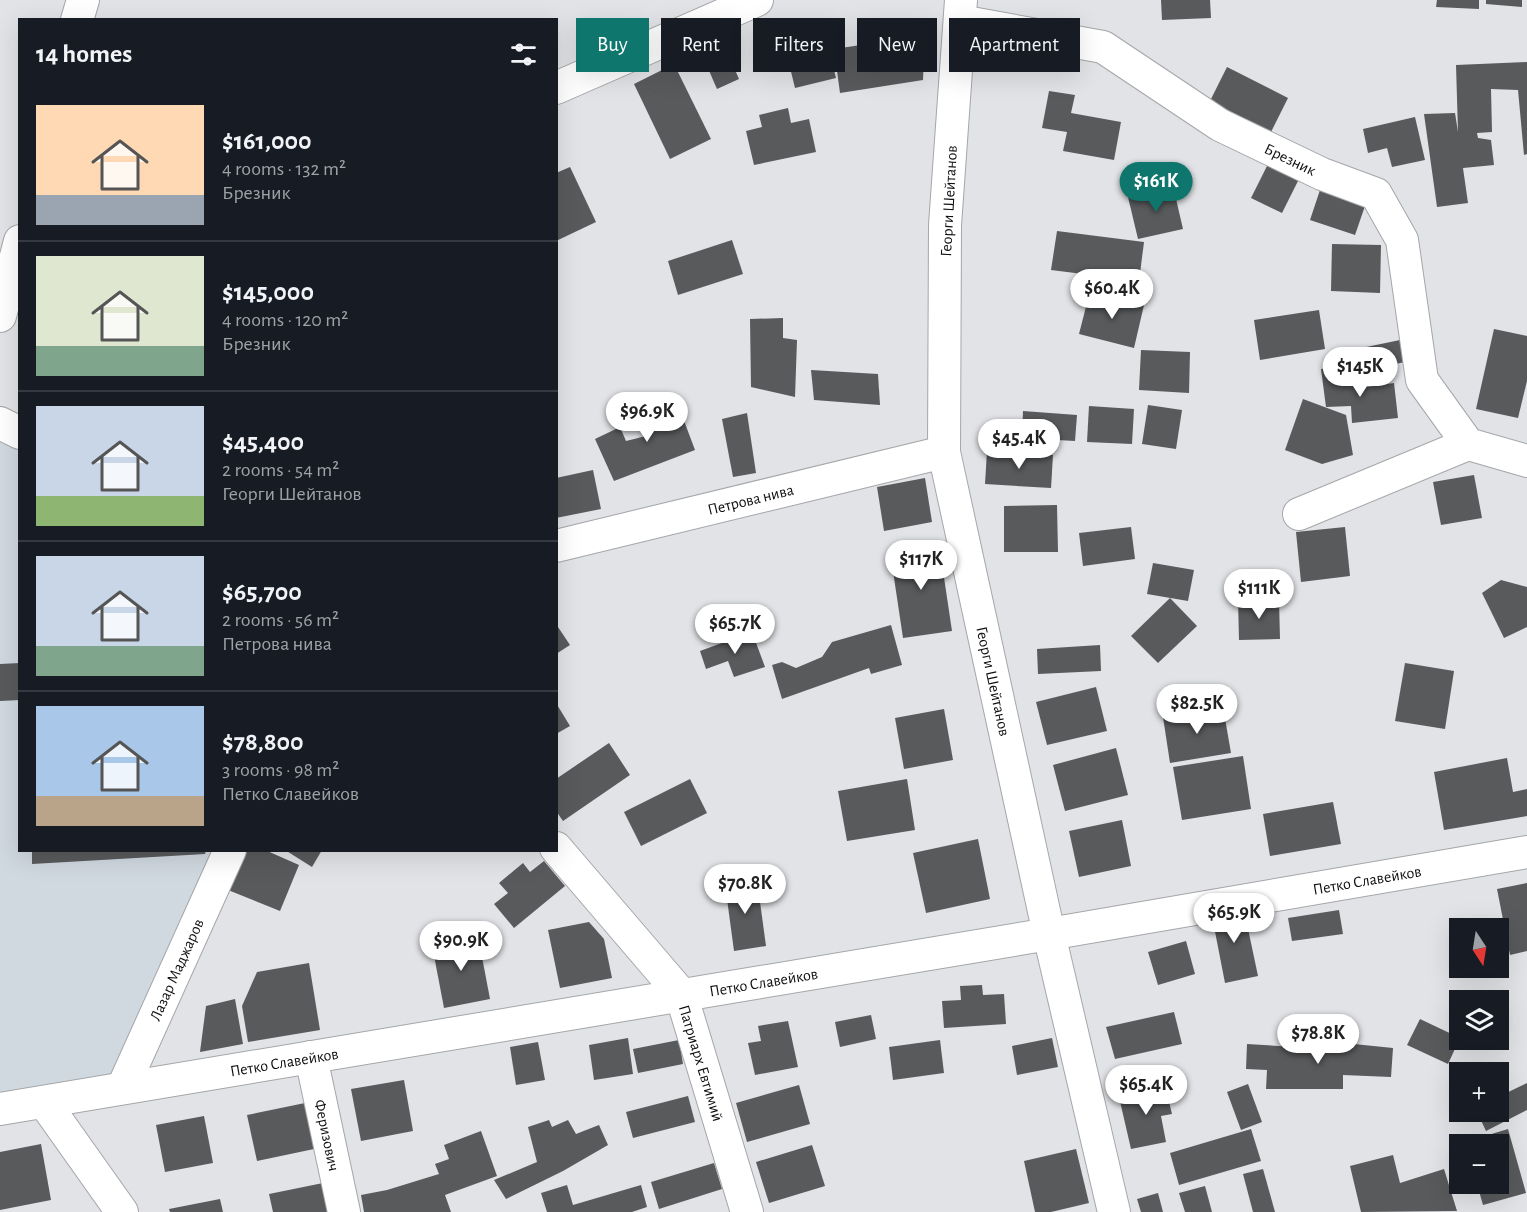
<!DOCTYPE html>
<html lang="en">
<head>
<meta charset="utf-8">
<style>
	:root { --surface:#171b24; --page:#242831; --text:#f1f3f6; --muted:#9ea1a6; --line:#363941; --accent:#0f766e }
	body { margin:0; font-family:"Alegreya Sans",sans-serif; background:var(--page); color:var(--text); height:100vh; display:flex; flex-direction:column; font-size:22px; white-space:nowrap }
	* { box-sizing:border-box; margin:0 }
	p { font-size:20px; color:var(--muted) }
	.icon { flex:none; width:33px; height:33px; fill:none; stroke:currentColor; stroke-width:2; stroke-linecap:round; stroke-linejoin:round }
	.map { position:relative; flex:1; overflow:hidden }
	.panel { position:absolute; left:18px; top:18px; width:540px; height:834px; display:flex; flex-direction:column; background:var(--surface); border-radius:0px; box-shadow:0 6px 24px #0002 }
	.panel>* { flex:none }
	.banner { position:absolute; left:576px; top:18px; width:570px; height:54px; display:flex; gap:12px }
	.needle { width:39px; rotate:168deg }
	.fabs { position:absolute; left:1449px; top:918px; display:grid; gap:12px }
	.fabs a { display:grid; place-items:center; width:60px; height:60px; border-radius:0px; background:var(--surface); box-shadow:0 6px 24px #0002; font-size:30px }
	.price { position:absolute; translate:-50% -51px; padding:0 14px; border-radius:21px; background:#fff; color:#222; font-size:20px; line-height:39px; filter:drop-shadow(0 2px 3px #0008) }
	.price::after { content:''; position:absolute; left:50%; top:36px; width:18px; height:14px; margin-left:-9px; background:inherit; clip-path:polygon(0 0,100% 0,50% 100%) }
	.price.on { background:var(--accent); color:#fff }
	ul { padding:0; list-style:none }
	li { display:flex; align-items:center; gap:18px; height:150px; padding:0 18px }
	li+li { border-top:2px solid var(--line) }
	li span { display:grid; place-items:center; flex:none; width:168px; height:120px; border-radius:0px; color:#555 }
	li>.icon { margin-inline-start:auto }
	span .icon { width:72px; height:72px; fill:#fffc; stroke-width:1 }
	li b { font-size:26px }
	h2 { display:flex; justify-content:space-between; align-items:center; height:72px; padding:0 18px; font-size:26px }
	.pill { padding:0 21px; border-radius:0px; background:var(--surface); box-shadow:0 6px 24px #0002; font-size:21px; line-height:54px }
	.pill.on { background:var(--accent); color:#fff }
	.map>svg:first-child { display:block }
</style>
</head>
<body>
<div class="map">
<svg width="1527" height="1212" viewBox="0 0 1527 1212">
	<rect width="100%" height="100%" fill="#e1e3e6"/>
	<path fill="#d0d8e0" d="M0,423L20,433V850L230,851L123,1087L0,1109Z"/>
	<g fill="#585a5c">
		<path d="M1161,0H1210L1211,18L1162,20Z"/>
		<path d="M1437,0H1479V9L1436,7Z"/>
		<path d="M1486,0H1522V7L1486,4Z"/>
		<path d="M719,33L739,79L717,89L697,43Z"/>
		<path d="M826,36L836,78L795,88L785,47Z"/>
		<path d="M888,41L890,61L924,55L923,80L840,93L834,49Z"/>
		<path d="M1527,62V154L1524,155L1518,90L1491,89L1492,132L1477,133L1478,138L1491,140L1494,165L1463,168L1468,203L1437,207L1424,114L1455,113L1458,132L1456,65Z"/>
		<path d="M674,64L711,139L670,159L634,84Z"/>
		<path d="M1227,67L1288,98L1271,132L1210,101Z"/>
		<path d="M1049,91L1075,95L1071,113L1121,122L1114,160L1063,151L1067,132L1042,128Z"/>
		<path d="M788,108L791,123L809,119L816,152L754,165L746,131L762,127L759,115Z"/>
		<path d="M1415,117L1425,160L1392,167L1387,148L1368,153L1363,129Z"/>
		<path d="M1270,160L1301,175L1282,213L1251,198Z"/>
		<path d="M570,167L596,222L556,241V173Z"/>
		<path d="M1173,186L1183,229L1138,239L1128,197Z"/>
		<path d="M1320,190L1365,206L1355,235L1310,220Z"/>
		<path d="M1057,231L1144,242L1139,281L1051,270Z"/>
		<path d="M732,240L743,274L678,295L668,261Z"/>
		<path d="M1332,244L1381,245L1380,293L1331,291Z"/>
		<path d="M1090,291L1144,305L1134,348L1079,334Z"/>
		<path d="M1319,310L1325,349L1260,360L1254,320Z"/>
		<path d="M783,318V338L797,340L795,397L751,387L750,319Z"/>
		<path d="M1494,329L1527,336V381L1518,418L1476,409Z"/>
		<path d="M1400,340L1405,362L1352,373L1347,351Z"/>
		<path d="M1141,350L1190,352L1189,393L1139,390Z"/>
		<path d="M1335,368L1338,382L1366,379L1367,387L1394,383L1398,418L1352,423L1351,406L1326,407L1321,369Z"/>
		<path d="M811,370L878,374L880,405L814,400Z"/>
		<path d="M1303,399L1346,415L1353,455L1322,464L1285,450Z"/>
		<path d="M677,402L695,450L614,481L595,439L620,427L626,441L646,436L639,417Z"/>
		<path d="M1148,405L1182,410L1176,449L1142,444Z"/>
		<path d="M1089,406L1134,409L1132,444L1087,442Z"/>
		<path d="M1023,411L1077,415L1075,441L1022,438Z"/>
		<path d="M747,413L756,473L733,477L722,419Z"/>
		<path d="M987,451L1053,455L1051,488L985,484Z"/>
		<path d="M593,470L601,509L556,518V478Z"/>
		<path d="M1474,475L1482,518L1441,525L1433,482Z"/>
		<path d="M925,478L932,522L884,531L877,487Z"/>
		<path d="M1057,505L1058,552H1004V506Z"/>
		<path d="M1131,527L1135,559L1083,566L1079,533Z"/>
		<path d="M1345,527L1350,576L1301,582L1296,532Z"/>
		<path d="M939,544L952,631L903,638L890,551Z"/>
		<path d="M1153,563L1194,570L1188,601L1147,594Z"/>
		<path d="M1501,580L1527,587V627L1504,638L1482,593Z"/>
		<path d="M1170,598L1197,626L1158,663L1131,636Z"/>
		<path d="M1238,600H1279L1280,639L1239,640Z"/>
		<path d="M556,624L570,645L556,654Z"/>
		<path d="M891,625L902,665L871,674L869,668L782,699L772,665L782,662L796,668L822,657L832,642Z"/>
		<path d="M752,632L765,667L734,677L728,661L706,669L700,651Z"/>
		<path d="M1100,645L1101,671L1038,674L1037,649Z"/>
		<path d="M20,663V700L0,701V664Z"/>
		<path d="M1405,663L1454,671L1445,729L1395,721Z"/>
		<path d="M1096,687L1107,731L1047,745L1036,702Z"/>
		<path d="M556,703L570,726L556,734Z"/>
		<path d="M1223,707L1231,753L1170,763L1163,717Z"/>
		<path d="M944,709L953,760L904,769L895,718Z"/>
		<path d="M609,743L630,775L563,821L556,811V779Z"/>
		<path d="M1116,748L1128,795L1065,811L1053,765Z"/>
		<path d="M1243,756L1251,809L1182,820L1173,767Z"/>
		<path d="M1507,758L1513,792L1527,789V816L1444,830L1434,772Z"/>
		<path d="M690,779L707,813L641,846L624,812Z"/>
		<path d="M907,779L915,830L847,841L838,791Z"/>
		<path d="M1333,802L1341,844L1270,856L1263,814Z"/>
		<path d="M1122,820L1131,866L1079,877L1069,831Z"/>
		<path d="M978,839L990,899L926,913L913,853Z"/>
		<path d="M32,850H206L205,854L32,864Z"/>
		<path d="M239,850H265L299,865L280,911L223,888Z"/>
		<path d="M285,850H322L312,867Z"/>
		<path d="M544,861L565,886L514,928L494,904L508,893L499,883L523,863L530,872Z"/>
		<path d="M757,880L766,946L734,951L725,884Z"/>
		<path d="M1527,883V951L1510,955L1497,889Z"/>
		<path d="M1243,905L1258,976L1225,983L1211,911Z"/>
		<path d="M1339,910L1343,934L1292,941L1288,918Z"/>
		<path d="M589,922L604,939L612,978L560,988L548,930Z"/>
		<path d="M478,936L490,999L444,1008L432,945Z"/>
		<path d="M1186,941L1195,974L1158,985L1148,952Z"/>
		<path d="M309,963L320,1030L248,1042L242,1006L257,972Z"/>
		<path d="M982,985L983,995L1004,994L1006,1024L944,1028L942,1001L961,1000L960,986Z"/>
		<path d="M235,999L243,1044L200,1052L206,1006Z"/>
		<path d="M1174,1012L1182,1044L1115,1059L1106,1027Z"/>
		<path d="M871,1015L876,1039L840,1047L835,1022Z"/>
		<path d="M1420,1019L1460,1038L1448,1064L1407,1045Z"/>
		<path d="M788,1021L798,1067L755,1075L748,1043L761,1041L758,1026Z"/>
		<path d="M628,1038L633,1074L594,1080L589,1045Z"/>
		<path d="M1052,1038L1058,1067L1017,1075L1012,1046Z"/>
		<path d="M679,1040L683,1064L638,1073L633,1049Z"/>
		<path d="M940,1040L944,1073L893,1080L889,1047Z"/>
		<path d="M538,1042L545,1080L516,1085L510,1047Z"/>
		<path d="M1344,1043L1393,1048L1391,1077L1343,1075V1089H1266L1267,1070L1246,1069L1247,1044L1344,1050Z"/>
		<path d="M404,1080L413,1131L361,1141L351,1089Z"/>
		<path d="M1527,1083V1110L1486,1131L1477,1112H1498V1097Z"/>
		<path d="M1248,1084L1262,1122L1241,1130L1227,1092Z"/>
		<path d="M799,1085L810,1124L747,1142L736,1103Z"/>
		<path d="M1165,1085L1172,1114L1161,1116L1166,1142L1131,1149L1119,1097Z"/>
		<path d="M688,1096L695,1122L633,1138L626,1112Z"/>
		<path d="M305,1103L314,1149L257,1161L247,1115Z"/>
		<path d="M204,1116L213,1163L165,1172L156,1125Z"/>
		<path d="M549,1120L552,1127L568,1120L576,1134L599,1125L608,1145L563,1171L506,1199L494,1180L537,1162L528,1127Z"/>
		<path d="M1251,1129L1261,1161L1179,1185L1170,1153Z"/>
		<path d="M1508,1129L1526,1193L1483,1205L1477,1184H1498V1144H1466L1465,1142Z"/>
		<path d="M481,1131L497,1176L445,1195L451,1212H364L361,1195L387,1190L439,1174L435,1164L449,1159L444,1145Z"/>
		<path d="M41,1144L51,1200L0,1210V1152Z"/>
		<path d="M812,1145L825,1186L769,1203L756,1162Z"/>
		<path d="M1076,1149L1089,1203L1051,1212H1035L1024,1161Z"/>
		<path d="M1393,1155L1400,1183L1444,1169L1457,1211L1361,1212L1350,1166Z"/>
		<path d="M714,1163L722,1189L659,1209L651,1182Z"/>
		<path d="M1263,1169L1275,1212H1253L1243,1174Z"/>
		<path d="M323,1183L328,1212H273L269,1194Z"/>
		<path d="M567,1185L573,1205L641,1185L647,1207L632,1212H547L541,1193Z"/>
		<path d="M1205,1186L1212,1212H1185L1179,1193Z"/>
		<path d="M1158,1193L1163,1212H1141L1137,1199Z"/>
		<path d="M220,1199L223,1212H170L169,1209Z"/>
	</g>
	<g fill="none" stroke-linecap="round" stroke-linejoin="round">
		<defs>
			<g id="street">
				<path id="s1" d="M961,0L945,225L944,452L1049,934L1114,1212"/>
				<path d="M77,20L83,0"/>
				<path id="s2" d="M960,21L1103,47L1220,125L1322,174L1376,194L1402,240L1422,380L1468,444L1527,461"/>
				<path d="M556,88L757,0"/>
				<path d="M0,316L20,241"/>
				<path d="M0,423L20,433"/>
				<path d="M1299,514L1468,444"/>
				<path id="s3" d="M556,546L944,452"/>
				<path id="s4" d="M556,848L681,994L747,1212"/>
				<path id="s5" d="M311,1057L344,1212"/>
				<path id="s6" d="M123,1087L230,850"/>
				<path d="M44,1102L122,1212"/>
				<path id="s7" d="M0,1109L1049,934L1527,852"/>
			</g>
		</defs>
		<use href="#street" stroke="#a4a6a8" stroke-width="34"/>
		<use href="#street" stroke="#fff" stroke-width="32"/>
	</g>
	<g text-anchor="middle" stroke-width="6" stroke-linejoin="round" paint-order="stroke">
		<g font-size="16" fill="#0f0f10" stroke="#fff">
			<text dy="6" stroke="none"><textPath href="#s2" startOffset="364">Брезник</textPath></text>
			<text transform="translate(948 201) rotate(-87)" y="6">Георги Шейтанов</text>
			<text dy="6" stroke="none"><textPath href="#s3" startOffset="200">Петрова нива</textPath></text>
			<text dy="6" stroke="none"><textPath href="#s1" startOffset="687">Георги Шейтанов</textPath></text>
			<text dy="6" stroke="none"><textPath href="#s7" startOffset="1386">Петко Славейков</textPath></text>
			<text dy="6" stroke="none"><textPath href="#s6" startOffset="129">Лазар Маджаров</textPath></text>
			<text dy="6" stroke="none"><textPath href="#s7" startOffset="774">Петко Славейков</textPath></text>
			<text dy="6" stroke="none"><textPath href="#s7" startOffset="288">Петко Славейков</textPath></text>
			<text dy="6" stroke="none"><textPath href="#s4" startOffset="264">Патриарх Евтимий</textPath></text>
			<text dy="6" stroke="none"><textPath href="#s5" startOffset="80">Феризович</textPath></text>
		</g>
	</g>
</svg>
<div class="fabs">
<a><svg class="needle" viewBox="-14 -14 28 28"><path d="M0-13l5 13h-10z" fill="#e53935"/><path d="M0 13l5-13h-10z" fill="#9ea1a6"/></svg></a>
<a><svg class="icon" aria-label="layers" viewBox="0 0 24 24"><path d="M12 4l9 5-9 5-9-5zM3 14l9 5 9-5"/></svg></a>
<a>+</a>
<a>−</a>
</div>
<b class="price on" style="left:1156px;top:213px">$161K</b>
<b class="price" style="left:1112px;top:320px">$60.4K</b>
<b class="price" style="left:1360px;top:398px">$145K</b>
<b class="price" style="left:647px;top:443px">$96.9K</b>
<b class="price" style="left:1019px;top:470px">$45.4K</b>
<b class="price" style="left:921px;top:591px">$117K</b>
<b class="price" style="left:1259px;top:620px">$111K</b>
<b class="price" style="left:735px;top:655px">$65.7K</b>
<b class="price" style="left:1197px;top:735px">$82.5K</b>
<b class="price" style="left:745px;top:915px">$70.8K</b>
<b class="price" style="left:1234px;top:944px">$65.9K</b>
<b class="price" style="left:461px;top:972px">$90.9K</b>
<b class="price" style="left:1318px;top:1065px">$78.8K</b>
<b class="price" style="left:1146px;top:1116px">$65.4K</b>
<div class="banner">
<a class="pill on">Buy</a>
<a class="pill">Rent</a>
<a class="pill">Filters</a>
<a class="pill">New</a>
<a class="pill">Apartment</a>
</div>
<section class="panel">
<h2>14 homes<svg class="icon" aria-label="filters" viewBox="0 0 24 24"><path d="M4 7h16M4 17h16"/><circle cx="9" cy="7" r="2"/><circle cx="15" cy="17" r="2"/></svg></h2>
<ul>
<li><span style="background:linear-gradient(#ffd9b3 75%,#9aa5b1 0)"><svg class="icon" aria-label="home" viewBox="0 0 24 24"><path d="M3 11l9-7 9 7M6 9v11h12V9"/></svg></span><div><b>$161,000</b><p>4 rooms · 132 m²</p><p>Брезник</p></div></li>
<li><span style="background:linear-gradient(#dfe7d0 75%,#7fa58c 0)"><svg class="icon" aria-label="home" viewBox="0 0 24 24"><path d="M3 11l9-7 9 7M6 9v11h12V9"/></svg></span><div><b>$145,000</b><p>4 rooms · 120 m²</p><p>Брезник</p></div></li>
<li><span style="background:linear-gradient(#c9d6e8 75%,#8fb573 0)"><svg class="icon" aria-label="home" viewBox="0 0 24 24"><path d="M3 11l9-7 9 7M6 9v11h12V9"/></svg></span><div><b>$45,400</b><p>2 rooms · 54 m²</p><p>Георги Шейтанов</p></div></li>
<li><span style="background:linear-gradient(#c9d6e8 75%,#7fa58c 0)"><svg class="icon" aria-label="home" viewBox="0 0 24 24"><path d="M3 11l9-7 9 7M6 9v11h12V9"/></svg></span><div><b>$65,700</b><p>2 rooms · 56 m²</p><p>Петрова нива</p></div></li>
<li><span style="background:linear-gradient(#a9c7e8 75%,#b9a48a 0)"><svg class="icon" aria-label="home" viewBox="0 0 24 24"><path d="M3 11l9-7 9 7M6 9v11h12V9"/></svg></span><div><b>$78,800</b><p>3 rooms · 98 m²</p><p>Петко Славейков</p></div></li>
</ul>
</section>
</div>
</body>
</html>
